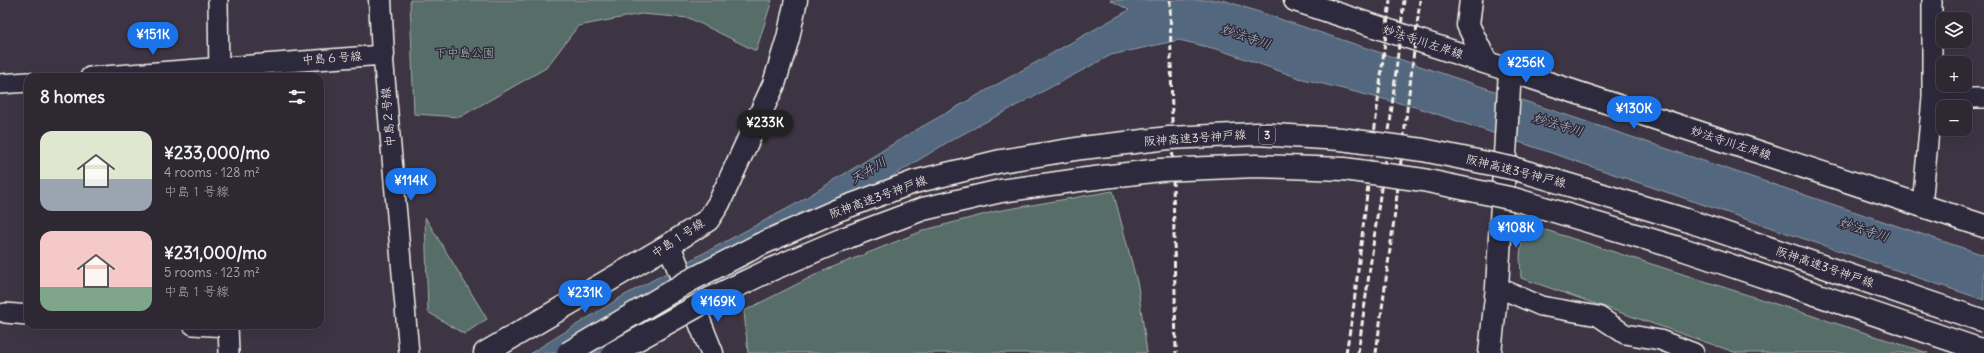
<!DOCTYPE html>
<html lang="en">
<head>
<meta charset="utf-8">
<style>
	:root { --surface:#2e2833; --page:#3a343f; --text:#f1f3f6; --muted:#a7a6ac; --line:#49444e; --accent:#1a73e8 }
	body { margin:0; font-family:Delius,"Klee One",sans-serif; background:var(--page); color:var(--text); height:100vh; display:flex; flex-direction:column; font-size:15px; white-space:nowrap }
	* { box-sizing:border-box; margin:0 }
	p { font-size:13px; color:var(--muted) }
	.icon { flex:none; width:22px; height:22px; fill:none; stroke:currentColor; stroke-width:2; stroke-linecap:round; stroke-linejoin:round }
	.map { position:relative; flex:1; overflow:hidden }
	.drawer { position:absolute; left:24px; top:73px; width:300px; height:256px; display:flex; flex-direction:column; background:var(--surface); border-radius:12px; box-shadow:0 4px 16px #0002,0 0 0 1px var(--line) }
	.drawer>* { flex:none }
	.tools { position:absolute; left:1936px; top:12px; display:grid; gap:8px }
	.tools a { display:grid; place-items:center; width:36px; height:36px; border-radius:8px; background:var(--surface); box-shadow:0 4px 16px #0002,0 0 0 1px var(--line); font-size:20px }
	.price { position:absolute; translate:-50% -34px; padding:0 9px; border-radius:14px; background:var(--accent); color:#fff; font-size:13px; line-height:26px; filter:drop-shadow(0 1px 2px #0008) }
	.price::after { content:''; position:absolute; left:50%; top:24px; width:12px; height:9px; margin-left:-6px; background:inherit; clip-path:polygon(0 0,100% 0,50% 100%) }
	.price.on { background:#222; color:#fff }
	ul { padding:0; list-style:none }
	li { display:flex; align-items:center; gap:12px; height:100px; padding:0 16px }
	li span { display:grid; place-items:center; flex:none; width:112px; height:80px; border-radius:12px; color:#555 }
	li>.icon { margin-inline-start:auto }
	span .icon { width:48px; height:48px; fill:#fffc; stroke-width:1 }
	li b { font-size:17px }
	h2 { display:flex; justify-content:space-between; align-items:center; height:48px; padding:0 16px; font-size:17px }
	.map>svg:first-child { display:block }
</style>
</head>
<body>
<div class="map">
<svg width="1984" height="353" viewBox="0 0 1984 353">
	<rect width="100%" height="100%" fill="#3d3544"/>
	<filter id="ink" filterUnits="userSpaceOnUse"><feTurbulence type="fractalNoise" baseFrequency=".025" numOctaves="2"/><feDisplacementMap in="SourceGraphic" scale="8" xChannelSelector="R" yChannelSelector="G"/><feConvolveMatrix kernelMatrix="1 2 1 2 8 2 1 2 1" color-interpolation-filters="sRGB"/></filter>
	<g filter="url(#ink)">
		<g fill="#576d68" stroke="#a6afa8">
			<path d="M410,0H772L756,51L689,18L641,14L578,26L546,68L460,117L414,114Z"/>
			<path d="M1113,191L1138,286L1147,353H748L744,311L823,271L925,230L997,211Z"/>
			<path d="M425,217L487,319L464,334L428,312Z"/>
			<path d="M1524,223L1928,353H1737L1521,278L1520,256Z"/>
		</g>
		<path fill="#52677e" stroke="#939ea8" d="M1110,0H1223L1984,255V300L1419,108L1299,78L1220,50L1179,40L1111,55L948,142L605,353H531L623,296L794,205L909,134L1129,10Z"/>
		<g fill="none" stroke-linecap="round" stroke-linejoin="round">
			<defs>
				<g id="minor">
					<path d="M218,0L219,77"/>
					<path d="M90,77L383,55L409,353"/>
					<path d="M0,84L28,82"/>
					<path d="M1932,98H1984"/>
					<path d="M1922,206L1932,98V0"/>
					<path d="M1497,287L1541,306L1598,316L1625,334L1660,340L1694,353"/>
					<path d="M5,313L28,315"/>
					<path d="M193,325L228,327"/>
					<path d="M228,325L229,353"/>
				</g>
				<g id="tertiary">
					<path d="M380,0L383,55"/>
					<path d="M1295,0L1984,226"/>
					<path d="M1471,0L1468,25L1486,62"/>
					<path d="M669,245L712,353"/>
					<path d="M485,353L669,245L708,220L719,203L774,84L788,38L796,0"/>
					<path d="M1490,353L1497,287L1510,71"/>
				</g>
			</defs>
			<use href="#minor" stroke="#f4f1e8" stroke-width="22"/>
			<use href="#tertiary" stroke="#f4f1e8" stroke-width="25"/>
			<use href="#minor" stroke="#2f2a3d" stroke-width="19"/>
			<use href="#tertiary" stroke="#2f2a3d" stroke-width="22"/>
			<g stroke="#f4f1e8" stroke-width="3" stroke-dasharray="6 3" stroke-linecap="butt">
				<path d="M1170,0L1176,353"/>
				<path d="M1346,353L1353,312L1390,0"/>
				<path d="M1358,353L1390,124L1404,0"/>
				<path d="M1376,353L1394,220L1420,0"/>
			</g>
			<defs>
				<g id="motorway-bridge">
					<path d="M568,353L689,281L759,245L838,210L914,182L1001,161L1082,148L1169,138L1256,134L1341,139L1423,150L1516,169L1686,220L1984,321"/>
					<path d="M613,353L710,299L770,270L848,237L923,209L1001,191L1079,180L1160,170L1256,166L1344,169L1423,180L1514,199L1685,250L1984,351"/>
				</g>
			</defs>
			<use href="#motorway-bridge" stroke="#f4f1e8" stroke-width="25" stroke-linecap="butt"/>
			<use href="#motorway-bridge" stroke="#2f2a3d" stroke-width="22"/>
		</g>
	</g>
	<g text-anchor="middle" stroke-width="3" stroke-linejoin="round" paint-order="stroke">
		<rect fill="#2f2a3d" stroke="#b9b5b5" stroke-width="1" x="1259" y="126" width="16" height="18" rx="3"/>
		<g font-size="11" font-weight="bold" fill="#f4f1e8">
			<text x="1267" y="139">3</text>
		</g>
		<g font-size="12" fill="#f4f1e8" stroke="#2f2a3d">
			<text transform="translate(1423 42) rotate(18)" y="4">妙法寺川左岸線</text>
			<text transform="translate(332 58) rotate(-4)" y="4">中島６号線</text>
			<text transform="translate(388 117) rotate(-95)" y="4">中島２号線</text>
			<text transform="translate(1195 138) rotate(-4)" y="4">阪神高速3号神戸線</text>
			<text transform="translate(1731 143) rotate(18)" y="4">妙法寺川左岸線</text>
			<text transform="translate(1516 171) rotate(14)" y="4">阪神高速3号神戸線</text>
			<text transform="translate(878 197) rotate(-20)" y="4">阪神高速3号神戸線</text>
			<text transform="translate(678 238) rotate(-33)" y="4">中島１号線</text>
			<text transform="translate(1825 267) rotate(19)" y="4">阪神高速3号神戸線</text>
		</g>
		<g font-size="12" fill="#adb6ae" stroke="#2f2a3d">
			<text x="465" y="57">下中島公園</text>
		</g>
		<g font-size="13" font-style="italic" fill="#b3babe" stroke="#2f2a3d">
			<text transform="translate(1246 36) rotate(19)" y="5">妙法寺川</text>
			<text transform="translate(1558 124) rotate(17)" y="5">妙法寺川</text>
			<text transform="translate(868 170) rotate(-31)" y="5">天井川</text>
			<text transform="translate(1864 229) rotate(18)" y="5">妙法寺川</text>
		</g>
	</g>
</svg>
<div class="tools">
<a><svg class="icon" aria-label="layers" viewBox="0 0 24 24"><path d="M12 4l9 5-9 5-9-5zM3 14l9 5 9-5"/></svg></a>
<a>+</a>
<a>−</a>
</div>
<b class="price" style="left:153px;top:56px">¥151K</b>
<b class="price" style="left:1526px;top:84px">¥256K</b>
<b class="price" style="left:1634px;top:130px">¥130K</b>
<b class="price on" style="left:765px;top:144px">¥233K</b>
<b class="price" style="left:411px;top:202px">¥114K</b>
<b class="price" style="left:1516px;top:249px">¥108K</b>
<b class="price" style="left:585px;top:314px">¥231K</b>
<b class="price" style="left:718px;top:323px">¥169K</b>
<section class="drawer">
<h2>8 homes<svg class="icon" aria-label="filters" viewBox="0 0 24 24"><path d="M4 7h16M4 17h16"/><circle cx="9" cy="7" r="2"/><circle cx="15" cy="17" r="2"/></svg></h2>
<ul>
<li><span style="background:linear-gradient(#dfe7d0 60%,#9aa5b1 0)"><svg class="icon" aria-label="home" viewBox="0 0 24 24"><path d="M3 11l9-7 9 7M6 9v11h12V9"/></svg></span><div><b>¥233,000/mo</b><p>4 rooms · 128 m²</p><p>中島１号線</p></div></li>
<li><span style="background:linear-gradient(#f6c9c9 70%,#7fa58c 0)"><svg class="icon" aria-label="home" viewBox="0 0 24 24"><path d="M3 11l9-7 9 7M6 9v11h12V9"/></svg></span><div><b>¥231,000/mo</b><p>5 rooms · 123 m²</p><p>中島１号線</p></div></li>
</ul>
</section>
</div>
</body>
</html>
